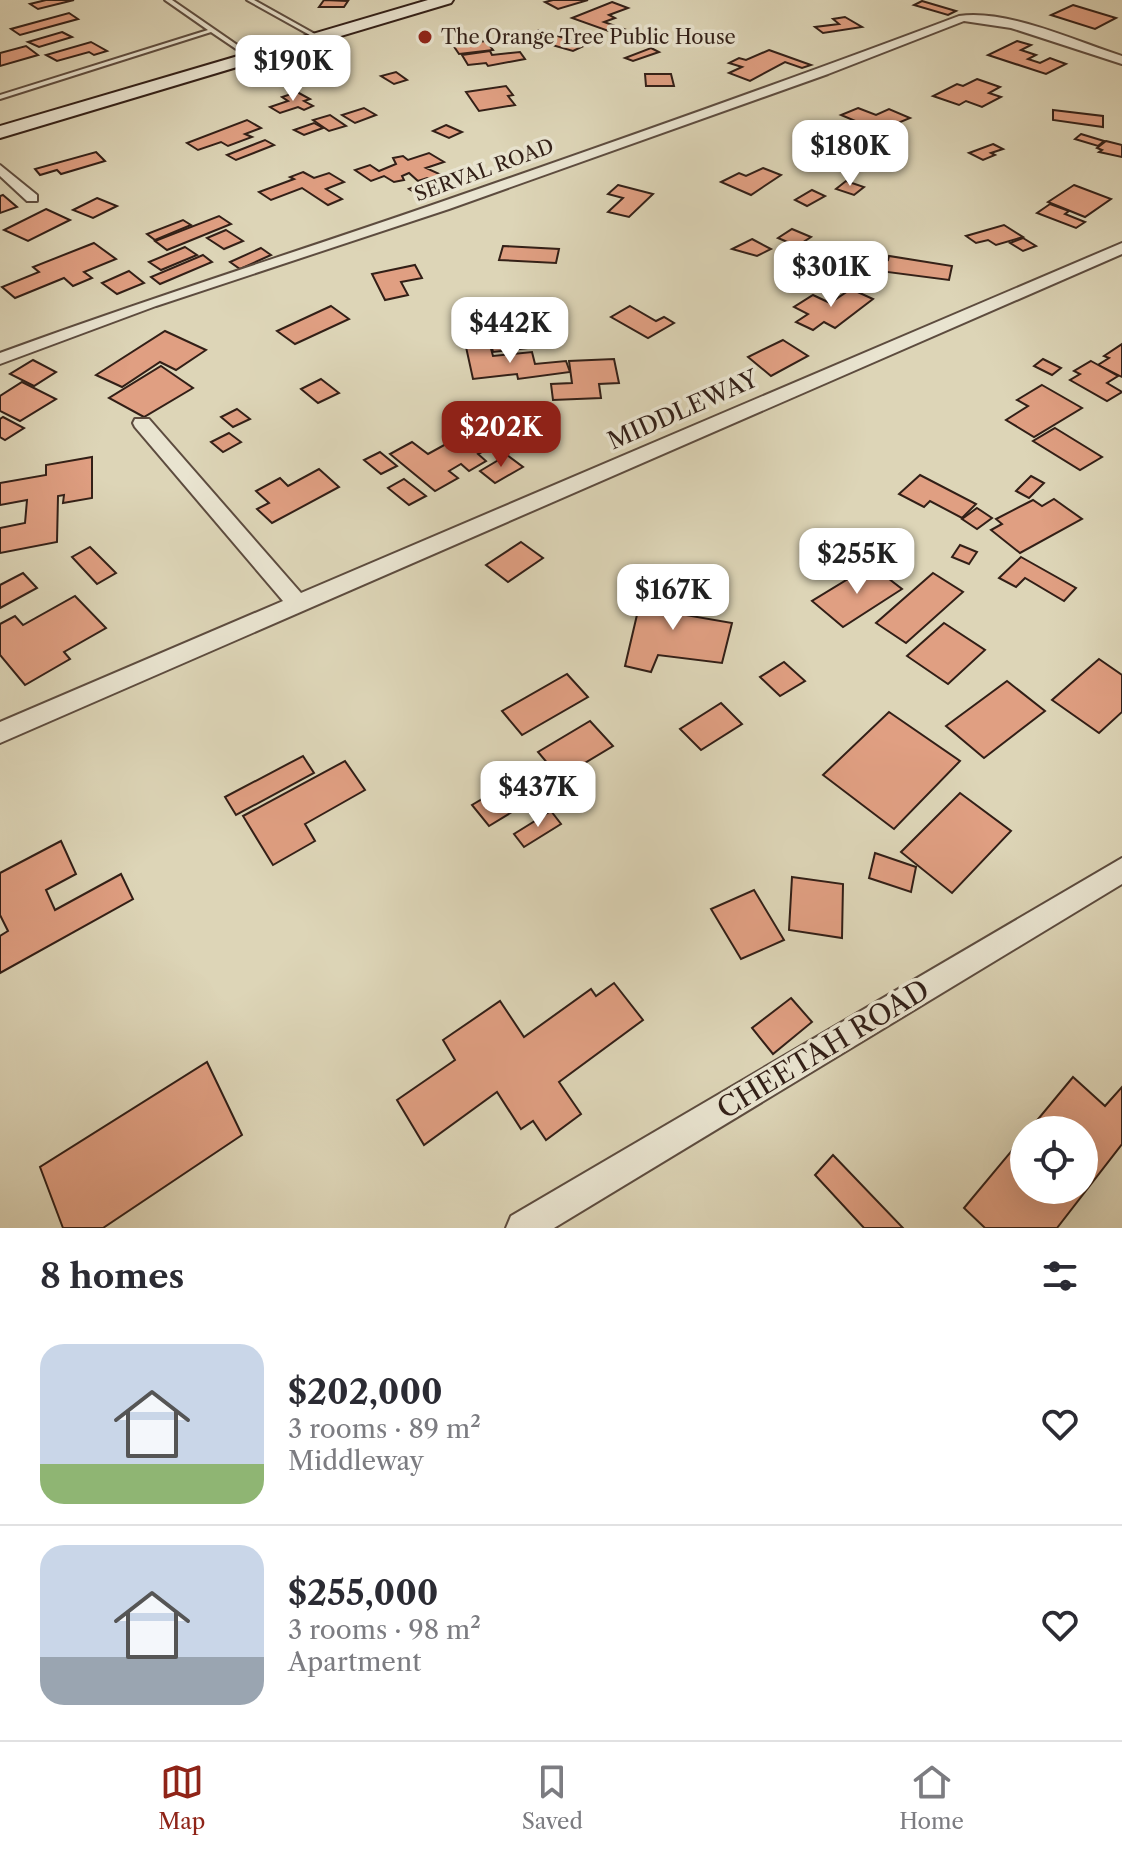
<!DOCTYPE html>
<html lang="en">
<head>
<meta charset="utf-8">
<style>
	:root { --surface:#fff; --page:#f2f2f3; --text:#2b2b33; --muted:#7c7c81; --line:#e1e1e2; --accent:#8f2418 }
	body { margin:0; font-family:"Libre Caslon Text",serif; background:var(--page); color:var(--text); height:100vh; display:flex; flex-direction:column; font-size:30px; white-space:nowrap }
	* { box-sizing:border-box; margin:0 }
	p { font-size:26px; color:var(--muted) }
	.icon { flex:none; width:44px; height:44px; fill:none; stroke:currentColor; stroke-width:2; stroke-linecap:round; stroke-linejoin:round }
	.map { position:relative; height:1228px; overflow:hidden }
	.drawer { display:flex; flex-direction:column; background:var(--surface); flex:1 }
	.drawer>* { flex:none }
	.fabs { position:absolute; left:1010px; top:1116px; display:grid; gap:16px }
	.fabs a { display:grid; place-items:center; width:88px; height:88px; border-radius:50%; background:var(--surface); box-shadow:0 8px 32px #0002; font-size:40px }
	.price { position:absolute; translate:-50% -68px; padding:0 18px; border-radius:16px; background:#fff; color:#222; font-size:26px; line-height:52px; filter:drop-shadow(0 2px 4px #0008) }
	.price::after { content:''; position:absolute; left:50%; top:48px; width:24px; height:18px; margin-left:-12px; background:inherit; clip-path:polygon(0 0,100% 0,50% 100%) }
	.price.on { background:var(--accent); color:#fff }
	ul { padding:0; list-style:none }
	li { display:flex; align-items:center; gap:24px; height:200px; padding:0 40px }
	li+li { border-top:2px solid var(--line) }
	li span { display:grid; place-items:center; flex:none; width:224px; height:160px; border-radius:24px; color:#555 }
	li>.icon { margin-inline-start:auto }
	span .icon { width:96px; height:96px; fill:#fffc; stroke-width:1 }
	li b { font-size:34px }
	h2 { display:flex; justify-content:space-between; align-items:center; height:96px; padding:0 40px; font-size:34px }
	.menu { display:flex; justify-content:space-around; align-items:center; height:112px; border-top:2px solid var(--line); background:var(--surface); font-size:22px; color:var(--muted) }
	.menu a { display:grid; justify-items:center; gap:4px }
	.menu .on { color:var(--accent) }
	.map>svg:first-child { display:block }
</style>
</head>
<body>
<div class="map">
<svg width="1122" height="1228" viewBox="0 0 1122 1228">
	<rect width="100%" height="100%" fill="#ddd5b7"/>
	<filter id="stains"><feTurbulence type="fractalNoise" baseFrequency=".0025" numOctaves="4"/><feColorMatrix values="0 0 0 0 .2 0 0 0 0 .09 0 0 0 0 .02 0 0 0 .5 -.17"/></filter>
	<radialGradient id="worn" r=".72"><stop offset=".6" stop-color="#630" stop-opacity="0"/><stop offset="1" stop-color="#630" stop-opacity=".3"/></radialGradient>
	<g fill="#e09f82" stroke="#321f17" stroke-width="2">
		<path d="M46,0H74L38,9L30,4Z"/>
		<path d="M324,0L348,1L344,7H319Z"/>
		<path d="M553,0H588L558,9L545,2Z"/>
		<path d="M922,1L956,11L948,15L914,5Z"/>
		<path d="M612,2L628,8L609,15L615,18L604,22L624,29L614,33L572,18Z"/>
		<path d="M1073,5L1116,18L1095,29L1051,15Z"/>
		<path d="M69,13L78,19L20,35L11,29Z"/>
		<path d="M845,17L862,27L823,33L815,27L839,24L833,19Z"/>
		<path d="M539,30L586,45L573,51L524,37Z"/>
		<path d="M62,32L72,37L39,47L28,42Z"/>
		<path d="M486,41L493,50L459,54L453,45Z"/>
		<path d="M1017,41L1031,45L1021,50L1036,55L1028,59L1040,63L1050,58L1066,64L1046,74L988,55Z"/>
		<path d="M91,42L107,51L94,55L89,52L57,61L46,55Z"/>
		<path d="M26,46L38,55L0,66V53Z"/>
		<path d="M651,48L659,52L633,61L625,58Z"/>
		<path d="M769,50L811,65L802,68L785,62L750,81L729,73L742,67L729,63L739,58L746,60Z"/>
		<path d="M490,51L492,55L520,52L525,59L488,66L486,63L468,65L462,55Z"/>
		<path d="M396,72L407,80L394,84L381,76Z"/>
		<path d="M645,74H671L674,86H646Z"/>
		<path d="M977,79L1000,87L989,93L1001,97L982,107L966,101L959,105L933,96L957,84L963,86Z"/>
		<path d="M506,86L513,95L508,96L515,105L479,111L466,92Z"/>
		<path d="M297,92L310,99L304,101L313,106L304,110L298,107L280,113L270,107L288,101L282,97Z"/>
		<path d="M364,108L376,115L355,123L342,115Z"/>
		<path d="M858,108L876,115L889,109L910,118L879,131L841,115Z"/>
		<path d="M1053,110L1103,116V127L1053,120Z"/>
		<path d="M330,115L346,126L329,131L313,120Z"/>
		<path d="M247,120L261,128L245,134L252,137L228,146L221,142L198,150L187,143Z"/>
		<path d="M314,123L323,128L304,135L294,130Z"/>
		<path d="M446,125L462,132L449,138L433,131Z"/>
		<path d="M1081,134L1104,141L1098,146L1075,139Z"/>
		<path d="M265,140L274,145L236,160L227,155Z"/>
		<path d="M845,140L866,149L830,166L810,157Z"/>
		<path d="M1106,141L1122,145V157L1099,152L1102,150L1097,148Z"/>
		<path d="M993,144L1003,149L991,153L995,155L983,160L969,153Z"/>
		<path d="M96,152L105,161L61,174L57,170L40,175L35,169Z"/>
		<path d="M429,153L444,162L426,168L448,178L436,182L443,186L419,195L409,189L432,180L427,178L418,181L409,173L402,176L404,180L394,182L384,176L371,181L355,170L370,165L379,171L396,164L393,158L403,156L408,160Z"/>
		<path d="M763,168L781,175L751,195L721,182L739,173L746,176Z"/>
		<path d="M303,172L314,178L329,173L344,182L326,189L342,199L328,205L302,188L271,200L259,192L294,179L290,177Z"/>
		<path d="M846,181L864,187L854,195L836,189Z"/>
		<path d="M618,185L653,194L629,217L608,212L623,198L608,194Z"/>
		<path d="M1074,185L1111,199L1085,217L1048,202Z"/>
		<path d="M812,190L825,196L807,206L795,200Z"/>
		<path d="M3,195L17,207L0,213V196Z"/>
		<path d="M97,198L117,206L93,218L73,210Z"/>
		<path d="M1050,204L1069,211L1065,214L1085,222L1076,228L1037,213Z"/>
		<path d="M46,209L70,220L28,241L4,230Z"/>
		<path d="M219,216L231,224L167,250L155,241Z"/>
		<path d="M183,220L191,225L155,240L147,234Z"/>
		<path d="M1004,225L1023,237L996,245L988,240L976,243L966,236Z"/>
		<path d="M792,229L811,237L797,246L778,238Z"/>
		<path d="M226,230L243,241L224,249L207,238Z"/>
		<path d="M1023,238L1036,246L1023,251L1010,243Z"/>
		<path d="M752,239L771,249L757,256L732,249Z"/>
		<path d="M94,243L116,259L84,272L92,278L73,286L64,278L15,298L2,287L39,272L33,267Z"/>
		<path d="M503,246L559,249L556,263L499,260Z"/>
		<path d="M185,247L197,255L161,270L149,262Z"/>
		<path d="M261,248L271,255L240,269L230,262Z"/>
		<path d="M845,253L888,260L889,256L952,266L949,280L841,266Z"/>
		<path d="M203,255L212,262L160,284L151,277Z"/>
		<path d="M415,265L422,278L401,282L408,295L385,300L372,274Z"/>
		<path d="M129,271L144,283L117,294L102,283Z"/>
		<path d="M851,289L873,299L835,328L824,322L813,330L796,322L808,314L794,307L813,295L830,303Z"/>
		<path d="M331,306L349,319L295,344L277,331Z"/>
		<path d="M630,306L656,321L664,317L674,323L648,338L611,317Z"/>
		<path d="M503,309L514,320L477,333L466,322Z"/>
		<path d="M165,331L206,350L176,370L160,362L122,387L96,375Z"/>
		<path d="M525,332L529,348L493,352L489,336Z"/>
		<path d="M783,340L808,356L771,376L748,357Z"/>
		<path d="M1122,344V377L1098,365L1109,358L1104,356Z"/>
		<path d="M490,345L493,356L532,352L535,364L566,361L570,372L518,379L517,374L473,379L466,347Z"/>
		<path d="M614,359L619,383L599,384L601,398L553,400L551,384L572,383L569,361Z"/>
		<path d="M1043,359L1061,368L1052,375L1034,366Z"/>
		<path d="M33,360L56,372L34,386L10,374Z"/>
		<path d="M1091,361L1118,376L1107,383L1122,392L1107,401L1070,380L1080,374L1074,371Z"/>
		<path d="M161,366L193,388L144,417L109,398Z"/>
		<path d="M321,379L339,393L318,403L301,389Z"/>
		<path d="M22,382L56,399L20,421L0,411V396Z"/>
		<path d="M1042,385L1082,408L1034,437L1006,420L1028,406L1017,400Z"/>
		<path d="M237,409L250,419L233,427L221,417Z"/>
		<path d="M3,417L24,428L5,440L0,437V419Z"/>
		<path d="M486,422L520,446L504,455L493,446L478,454L486,461L469,471L461,464L449,471L458,478L435,491L390,454L412,442L428,454Z"/>
		<path d="M1055,428L1102,457L1080,470L1033,441Z"/>
		<path d="M229,433L241,442L223,452L211,442Z"/>
		<path d="M380,452L397,466L381,474L364,460Z"/>
		<path d="M507,455L523,467L495,483L480,471Z"/>
		<path d="M92,457V498L63,503L64,495L58,496L57,542L0,553V528L25,523L27,500L0,505V483L46,475V465Z"/>
		<path d="M319,469L339,487L272,523L257,509L269,503L256,491L280,478L288,486Z"/>
		<path d="M920,475L976,504L962,518L930,501L924,507L899,494Z"/>
		<path d="M1031,476L1044,483L1029,498L1016,491Z"/>
		<path d="M404,479L426,496L409,505L388,488Z"/>
		<path d="M1054,499L1082,519L1020,553L991,530L1002,524L996,519L1033,500L1042,506Z"/>
		<path d="M977,508L992,518L977,529L962,519Z"/>
		<path d="M521,542L543,558L508,582L486,565Z"/>
		<path d="M960,545L977,552L969,564L952,557Z"/>
		<path d="M90,547L116,573L97,584L72,557Z"/>
		<path d="M1021,557L1076,588L1064,601L1025,578L1016,587L999,578Z"/>
		<path d="M871,565L902,589L843,627L812,601Z"/>
		<path d="M23,573L37,588L0,608V585Z"/>
		<path d="M933,573L963,592L906,643L876,623Z"/>
		<path d="M644,585L680,591L674,613L732,623L722,663L658,655L651,672L625,666Z"/>
		<path d="M75,596L106,628L64,652L70,659L25,685L0,655V624L15,616L23,625Z"/>
		<path d="M944,623L985,650L948,684L907,656Z"/>
		<path d="M1099,659L1122,675V712L1099,733L1052,700Z"/>
		<path d="M784,662L805,681L780,696L760,677Z"/>
		<path d="M567,674L588,697L522,735L502,711Z"/>
		<path d="M1007,681L1045,711L984,758L946,726Z"/>
		<path d="M721,703L742,724L701,750L680,729Z"/>
		<path d="M889,712L960,761L894,829L823,775Z"/>
		<path d="M590,721L613,746L560,778L538,752Z"/>
		<path d="M303,756L314,773L236,815L225,797Z"/>
		<path d="M345,761L365,790L305,824L315,841L273,865L243,816Z"/>
		<path d="M519,777L535,798L489,826L472,805Z"/>
		<path d="M960,793L1011,831L952,893L901,852Z"/>
		<path d="M551,811L561,824L524,847L514,834Z"/>
		<path d="M61,841L76,874L46,890L55,910L121,874L133,899L0,973V936L8,931L0,915V873Z"/>
		<path d="M875,853L916,867L911,892L869,878Z"/>
		<path d="M792,877L843,884L842,938L789,930Z"/>
		<path d="M754,890L784,940L741,959L711,909Z"/>
		<path d="M614,983L643,1020L559,1082L581,1114L546,1140L533,1121L521,1129L497,1092L424,1145L397,1100L455,1060L443,1040L500,1001L524,1037L591,989L596,996Z"/>
		<path d="M791,998L812,1022L773,1054L752,1028Z"/>
		<path d="M207,1062L242,1135L103,1228H63L40,1167Z"/>
		<path d="M1073,1077L1105,1106L1122,1087V1144L1057,1228H985L964,1208L1024,1136V1190H1084V1130H1029Z"/>
		<path d="M833,1155L903,1228H864L815,1175Z"/>
	</g>
	<g fill="none" stroke-linecap="round" stroke-linejoin="round">
		<defs>
			<g id="lane">
				<path d="M165,0H172L256,58L251,59L211,32L0,99V95L208,30Z"/>
				<path d="M247,0H254L322,38L317,39Z"/>
			</g>
			<g id="street">
				<path d="M959,16C1008,9 1075,41 1122,56V64L1011,28L964,21L828,74L449,209L156,306L0,364V353C146,299 294,253 441,202C614,142 787,81 959,16Z"/>
				<path d="M0,165L37,195V201H27L0,176Z"/>
				<path d="M1122,243V254L0,743V722L283,601L135,427L133,423L135,419H149L301,593Z"/>
				<path d="M1122,858V884L554,1228H506L511,1216Z"/>
			</g>
			<path id="secondary" d="M428,0H453L451,3L0,138V126Z"/>
		</defs>
		<use href="#lane" stroke="#5d4c3f" stroke-width="4"/>
		<use href="#street" stroke="#5d4c3f" stroke-width="4"/>
		<use href="#secondary" stroke="#321f17" stroke-width="4"/>
		<use href="#lane" fill="#e9e4d0" fill-rule="evenodd"/>
		<use href="#street" fill="#e9e4d0" fill-rule="evenodd"/>
		<use href="#secondary" fill="#e9e4d0" fill-rule="evenodd"/>
	</g>
	<circle fill="#8f2418" stroke="#e9e4d0" stroke-width="3" cx="425" cy="37" r="8"/>
	<g text-anchor="middle" stroke-width="7" stroke-linejoin="round" paint-order="stroke">
		<g font-size="20" fill="#321f17" stroke="#e9e4d0" text-anchor="start">
			<text x="441" y="44">The Orange Tree Public House</text>
		</g>
		<g font-size="20" fill="#321f17" stroke="#e9e4d0">
			<text transform="translate(484 170) rotate(-20)" y="7">SERVAL ROAD</text>
		</g>
		<g font-size="24" fill="#321f17" stroke="#e9e4d0">
			<text transform="translate(683 410) rotate(-24)" y="8">MIDDLEWAY</text>
		</g>
		<g font-size="28" fill="#321f17" stroke="#e9e4d0">
			<text transform="translate(823 1049) rotate(-31)" y="10">CHEETAH ROAD</text>
		</g>
	</g>
	<rect width="100%" height="100%" filter="url(#stains)"/>
	<rect width="100%" height="100%" fill="url(#worn)"/>
</svg>
<div class="fabs">
<a><svg class="icon" aria-label="locate" viewBox="0 0 24 24"><circle cx="12" cy="12" r="6"/><path d="M12 2v4M12 18v4M2 12h4M18 12h4"/></svg></a>
</div>
<b class="price" style="left:293px;top:103px">$190K</b>
<b class="price" style="left:850px;top:188px">$180K</b>
<b class="price" style="left:831px;top:309px">$301K</b>
<b class="price" style="left:510px;top:365px">$442K</b>
<b class="price on" style="left:501px;top:469px">$202K</b>
<b class="price" style="left:857px;top:596px">$255K</b>
<b class="price" style="left:673px;top:632px">$167K</b>
<b class="price" style="left:538px;top:829px">$437K</b>
</div>
<section class="drawer">
<h2>8 homes<svg class="icon" aria-label="filters" viewBox="0 0 24 24"><path d="M4 7h16M4 17h16"/><circle cx="9" cy="7" r="2"/><circle cx="15" cy="17" r="2"/></svg></h2>
<ul>
<li><span style="background:linear-gradient(#c9d6e8 75%,#8fb573 0)"><svg class="icon" aria-label="home" viewBox="0 0 24 24"><path d="M3 11l9-7 9 7M6 9v11h12V9"/></svg></span><div><b>$202,000</b><p>3 rooms · 89 m²</p><p>Middleway</p></div><svg class="icon" aria-label="heart" viewBox="0 0 24 24"><path d="M12 20l-8-8c-3-5 5-10 8-4 3-6 11-1 8 4z"/></svg></li>
<li><span style="background:linear-gradient(#c9d6e8 70%,#9aa5b1 0)"><svg class="icon" aria-label="home" viewBox="0 0 24 24"><path d="M3 11l9-7 9 7M6 9v11h12V9"/></svg></span><div><b>$255,000</b><p>3 rooms · 98 m²</p><p>Apartment</p></div><svg class="icon" aria-label="heart" viewBox="0 0 24 24"><path d="M12 20l-8-8c-3-5 5-10 8-4 3-6 11-1 8 4z"/></svg></li>
</ul>
</section>
<nav class="menu">
<a class="on"><svg class="icon" aria-label="map" viewBox="0 0 24 24"><path d="M3 6l6-2 6 2 6-2v14l-6 2-6-2-6 2zM9 4v14M15 6v14"/></svg>Map</a>
<a><svg class="icon" aria-label="saved" viewBox="0 0 24 24"><path d="M7 4h10v16l-5-4-5 4z"/></svg>Saved</a>
<a><svg class="icon" aria-label="home" viewBox="0 0 24 24"><path d="M3 11l9-7 9 7M6 9v11h12V9"/></svg>Home</a>
</nav>
</body>
</html>
